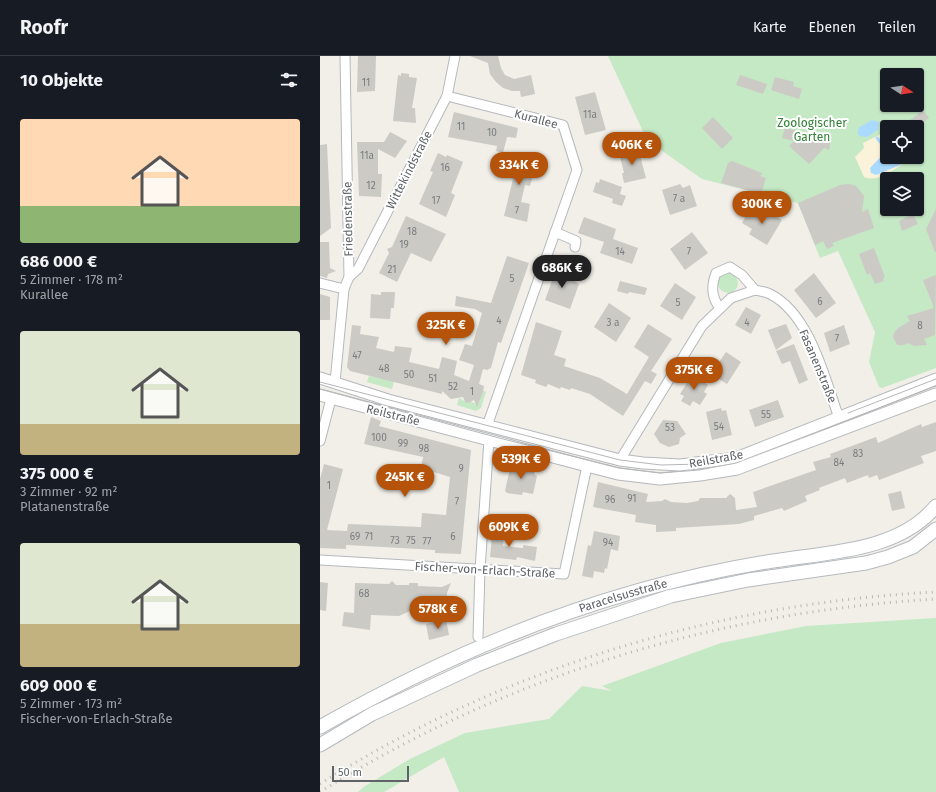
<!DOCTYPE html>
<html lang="de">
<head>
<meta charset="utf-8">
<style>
	:root { --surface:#171b24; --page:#242831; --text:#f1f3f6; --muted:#9ea1a6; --line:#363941; --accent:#b45309 }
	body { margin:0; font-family:"Fira Sans",sans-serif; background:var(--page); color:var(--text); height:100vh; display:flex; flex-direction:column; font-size:15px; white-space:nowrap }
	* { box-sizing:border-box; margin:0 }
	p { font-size:13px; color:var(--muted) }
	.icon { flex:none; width:22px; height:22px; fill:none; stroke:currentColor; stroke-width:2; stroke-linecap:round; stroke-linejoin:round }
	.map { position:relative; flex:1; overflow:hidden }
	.details { display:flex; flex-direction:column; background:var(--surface); width:320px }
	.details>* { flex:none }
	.needle { width:26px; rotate:102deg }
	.fabs { position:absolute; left:560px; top:12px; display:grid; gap:8px }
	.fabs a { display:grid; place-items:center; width:44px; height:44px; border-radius:4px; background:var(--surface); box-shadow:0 1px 3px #0004; font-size:20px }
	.scale { position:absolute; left:12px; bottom:10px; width:77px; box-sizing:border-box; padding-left:4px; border:2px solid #5f6368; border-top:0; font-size:11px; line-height:14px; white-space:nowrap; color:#5f6368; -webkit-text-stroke:3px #fff; paint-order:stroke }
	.price { position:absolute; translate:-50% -34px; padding:0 9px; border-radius:14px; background:var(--accent); color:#fff; font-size:13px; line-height:26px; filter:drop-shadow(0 1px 2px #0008) }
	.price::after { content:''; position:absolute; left:50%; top:24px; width:12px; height:9px; margin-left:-6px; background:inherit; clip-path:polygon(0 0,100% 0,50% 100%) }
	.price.selected { background:#222; color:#fff }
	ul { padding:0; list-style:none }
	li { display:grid; align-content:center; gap:8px; height:212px; padding:0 20px }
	li span { display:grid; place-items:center; height:124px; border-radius:4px; color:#555 }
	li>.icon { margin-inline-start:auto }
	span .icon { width:72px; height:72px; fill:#fffc; stroke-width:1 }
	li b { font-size:17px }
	h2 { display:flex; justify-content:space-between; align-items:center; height:48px; padding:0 20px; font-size:17px }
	header { display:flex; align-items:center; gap:24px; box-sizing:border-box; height:56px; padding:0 20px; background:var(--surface); border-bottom:1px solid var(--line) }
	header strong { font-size:19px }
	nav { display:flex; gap:22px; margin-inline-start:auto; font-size:14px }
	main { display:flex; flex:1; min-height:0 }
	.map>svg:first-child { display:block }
</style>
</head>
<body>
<header>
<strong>Roofr</strong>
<nav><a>Karte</a><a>Ebenen</a><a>Teilen</a></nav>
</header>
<main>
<section class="details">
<h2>10 Objekte<svg class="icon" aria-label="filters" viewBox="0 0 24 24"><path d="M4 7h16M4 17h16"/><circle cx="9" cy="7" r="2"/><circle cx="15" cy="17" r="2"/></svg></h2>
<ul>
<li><span style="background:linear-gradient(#ffd9b3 70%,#8fb573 0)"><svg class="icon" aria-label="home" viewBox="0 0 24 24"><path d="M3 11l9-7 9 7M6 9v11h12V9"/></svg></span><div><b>686 000 €</b><p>5 Zimmer · 178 m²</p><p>Kurallee</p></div></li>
<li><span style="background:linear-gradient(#dfe7d0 75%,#c2b280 0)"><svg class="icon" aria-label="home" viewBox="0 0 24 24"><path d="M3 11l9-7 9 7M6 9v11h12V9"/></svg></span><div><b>375 000 €</b><p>3 Zimmer · 92 m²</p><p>Platanenstraße</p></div></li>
<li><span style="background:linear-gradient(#dfe7d0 65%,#c2b280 0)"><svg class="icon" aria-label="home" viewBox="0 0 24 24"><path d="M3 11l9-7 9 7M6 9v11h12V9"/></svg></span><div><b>609 000 €</b><p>5 Zimmer · 173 m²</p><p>Fischer-von-Erlach-Straße</p></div></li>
</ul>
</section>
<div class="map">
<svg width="616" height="736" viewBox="0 0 616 736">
	<rect width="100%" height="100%" fill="#f1efe8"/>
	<g fill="#c5e8c5" fill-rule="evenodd">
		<path d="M288,0H616V312L562,332L559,331L549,306L555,276L518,195L500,202L478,147L382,123L327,84ZM567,19H597V49H567ZM567,71H597V101H567ZM567,123H597V153H567Z"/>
		<circle cx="408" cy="227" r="10"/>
		<path d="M49,320L74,325L72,333L47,326Z"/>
		<path d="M162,334L166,336L161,352L156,355L137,349L139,342L148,347L150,345L156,348L159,346Z"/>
		<path d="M616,562V736H139L124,701L64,736H38L45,730L90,703L145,677L229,663L262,630L292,635L282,630L401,587L486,570Z"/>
	</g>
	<path fill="#fbf3d9" d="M561,78L567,81V101H586L587,103L585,107C572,114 559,127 544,121L535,101L544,92L543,87Z"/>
	<g fill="#aadaff">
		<path d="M552,64L559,66L558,74L547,81L540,80L537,76L539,74L538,72Z"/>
		<path d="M567,94V101H586L585,107L556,119L551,117L550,112Z"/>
	</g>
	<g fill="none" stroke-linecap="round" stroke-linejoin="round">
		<path stroke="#aadaff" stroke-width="3" d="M557,82L567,94"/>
	</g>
	<g fill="#cccac5">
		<path d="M38,0H56L55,35L37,36Z"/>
		<path d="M150,0H178L181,12L185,19L194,23L211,19L215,38L201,41L200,35H192L183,32L176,26L170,18L168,7Z"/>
		<path d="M81,17L89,18V21L97,22L92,52H95L96,67L73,65L78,19L81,20Z"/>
		<path d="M420,19L447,28L443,38L416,29Z"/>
		<path d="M455,21L474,26L473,30L482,33L479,43L451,34Z"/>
		<path d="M275,36L286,74L265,79L255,41Z"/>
		<path d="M603,54L609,62L597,71H594L589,65Z"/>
		<path d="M134,56L198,72L196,82L187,81L183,97L176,95L177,90L128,81Z"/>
		<path d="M393,61L413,82L402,93L382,72Z"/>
		<path d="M465,72L511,83L509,94L504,92L489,108L469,90L474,85L462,82Z"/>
		<path d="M70,76L87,85L75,102L58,93V118H62L61,141L39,140L37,86H64Z"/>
		<path d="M7,88L11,172L0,180V89Z"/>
		<path d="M318,92L326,122L304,127L302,117H304L299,96Z"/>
		<path d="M118,97L126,101L127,99L143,106L131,137L135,139L126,161L99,148L113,116L110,115Z"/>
		<path d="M189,97L216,105L212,123L210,130L205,129L201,146L210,148L207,166L184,160L193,123L184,119Z"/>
		<path d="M412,105L442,117L440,120L446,122L441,138L401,127L408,107Z"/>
		<path d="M280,123L302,131L300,138L306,140L302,150L292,147L293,143L273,136L276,126L279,127Z"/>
		<path d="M360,128L363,132L370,129L377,150L350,159L342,134Z"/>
		<path d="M529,128L536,130L544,140L542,156L548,153L554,172L512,187L514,190L507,193L503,185L495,189L478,147L520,129Z"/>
		<path d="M431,150L449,160L451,157L462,164L447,189L429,178L432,173L422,167Z"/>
		<path d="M616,153V196H615L606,173Z"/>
		<path d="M593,158L598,168L582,175L579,165Z"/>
		<path d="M86,160L126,178L111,206L91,197L77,226L59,217L69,197L67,193L72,191Z"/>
		<path d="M264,161L296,173L293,183L318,192L312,208L280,197L284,186L258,177Z"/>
		<path d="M372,176L388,197L365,214L350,193Z"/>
		<path d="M0,186H9L10,212L16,215L8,218L7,222L0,220Z"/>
		<path d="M554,192L565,221L563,222L564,225L555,228L550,217L547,219L539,198Z"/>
		<path d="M187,200L209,207L181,287L178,286L171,312L167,314L163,313L159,328L164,330L163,336L157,351L154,344L148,347L145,346L143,341L131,343L122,335V338L30,315L27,311L32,269L41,270L40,278L59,281L56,292L74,296L75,290L92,292L89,306L119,313L122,301L137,305L134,319L149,325L154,309L139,304L145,288L152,290L162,257L155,253L135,250L136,240L171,247Z"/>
		<path d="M237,211L250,216L248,221L259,228L250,253L225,244Z"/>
		<path d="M494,217L516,247L496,262L474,234Z"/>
		<path d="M616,219L615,279L604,283L607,289L594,290L588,287L584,289H577L573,281L574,277L578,272L590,265L587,260L614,252L603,224Z"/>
		<path d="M300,225L327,232L325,239L309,236L308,238L297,235Z"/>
		<path d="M355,227L376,241L362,264L340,250Z"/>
		<path d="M61,236H75L74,252H71L70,263L50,262L51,238L61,239Z"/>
		<path d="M0,238L10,241V264H0Z"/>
		<path d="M289,247L311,262L296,286L274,271Z"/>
		<path d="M426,251L441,259L431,278L415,269Z"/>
		<path d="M216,266L242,275L234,299L246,303L244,310L280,322L307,338L329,301L314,291L328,268L352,283L331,315L337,318L331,328L325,325L303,360L270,338L251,332L250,334L241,331L240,333L228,328L226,331L215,327L216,324L201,319Z"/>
		<path d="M466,268L472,282L456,294L448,274Z"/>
		<path d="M524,269L530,288L510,296L504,277Z"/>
		<path d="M474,288L488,324L479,328L470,305L462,308L456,295Z"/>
		<path d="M406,296L421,306L407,328L391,318Z"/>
		<path d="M372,319L388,329L384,336L387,338L380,349L373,345L370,350L361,345L364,340L360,338Z"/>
		<path d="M458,344L464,361L435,371L429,354Z"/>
		<path d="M401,352L402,355L406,354L412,379L392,384L386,356Z"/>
		<path d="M51,361L61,365L59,370L151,394L141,498L115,497V494L63,491L26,489V493L0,492V423L4,408L23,413L7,474L27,475L28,468L101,471L102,457L126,459L130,421L101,412L103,401L44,388Z"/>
		<path d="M343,364L357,365L366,378L360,382L359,388L349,391L340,387L334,378Z"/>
		<path d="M616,366V395L601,400L604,407L559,424L557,419L549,422L548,419L527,427L525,422L499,432L500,434L485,440L487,445L464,455L462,452L434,460V464L419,468L356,472V475L336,476V469L315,466L316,459L273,451L278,426L328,438L326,446L342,445L345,443L351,446L367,447L378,445L380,442H406L410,438L415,442L416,454L437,451L433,436L496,414L493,406L511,401L510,398L556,381L558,387L601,368L602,371Z"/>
		<path d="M191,408L216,412L214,418L217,420L213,438L203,436L202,439L187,437L185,435Z"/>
		<path d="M581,435L585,452L572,455L568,438Z"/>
		<path d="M173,471L184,472L183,490L203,492V489L217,491L215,505L197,501L196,504L170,501Z"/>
		<path d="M274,475L300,480L298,495L291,493L287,513L285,512L284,517L274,515L273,522L262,520L268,489L271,490Z"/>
		<path d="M72,525L76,529H89V527H98V530L122,531L131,527L127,537L126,551L101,550L79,560L51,559L50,574L22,570L24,556L34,557L35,527L69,528Z"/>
		<path d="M0,526L8,527L6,555L0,554Z"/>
		<path d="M126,563L129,579L109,584L106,568Z"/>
	</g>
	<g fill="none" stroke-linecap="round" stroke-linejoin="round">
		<defs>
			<g id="minor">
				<path d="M127,40L243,69L257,114L167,370"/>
				<path d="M235,176L256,185L255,191"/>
				<path d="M29,221L38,213L127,40L135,0"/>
				<path d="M0,227L24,233"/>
				<path d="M435,234C440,235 446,236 450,238C490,258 505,323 519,362"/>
				<path d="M400,252C391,241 391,230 396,217L410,211L422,219L435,234"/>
				<path d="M15,326L24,233L29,221L25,0"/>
				<path d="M0,385L11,343"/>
				<path d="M300,404L382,270L411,242L435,234"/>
				<path d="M0,504L244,518L267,410"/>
				<path d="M158,581L160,513L169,384"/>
			</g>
			<g id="tertiary">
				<path d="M0,322L68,344L300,404L323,407L360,409L416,402L616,323"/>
				<path d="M0,339L267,410L298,418L340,423L380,419L417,413L616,338"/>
			</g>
			<g id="secondary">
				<path id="s1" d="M0,671C140,591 293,530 453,505C508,496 578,496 616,450"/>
				<path d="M0,689L52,658L157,609L236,578L351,540L428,524L546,507L568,501L593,491L616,473"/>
			</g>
		</defs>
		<use href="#minor" stroke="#b5b8bc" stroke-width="11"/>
		<use href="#tertiary" stroke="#b5b8bc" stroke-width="13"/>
		<use href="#secondary" stroke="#b6babf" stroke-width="15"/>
		<use href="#minor" stroke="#fff" stroke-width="9"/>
		<use href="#tertiary" stroke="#fff" stroke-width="11"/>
		<use href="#secondary" stroke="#fff" stroke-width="13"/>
		<g stroke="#b6b7b8" stroke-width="1">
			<path d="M0,326L300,404L341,409L381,408"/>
			<path d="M0,333L179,382L300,412L340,417L379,414L416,407L616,330"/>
			<path d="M528,357L616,323"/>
		</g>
		<g stroke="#b6b7b8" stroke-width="3" stroke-dasharray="1 5" stroke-linecap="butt">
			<path d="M0,728C184,612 399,547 616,536"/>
			<path d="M0,736C186,620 397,556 616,543"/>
		</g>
	</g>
	<g text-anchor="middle" stroke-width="4" stroke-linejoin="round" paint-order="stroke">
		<g font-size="10" fill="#7a7d7f">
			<text x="46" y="30">11</text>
			<text x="270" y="62">11a</text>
			<text x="141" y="74">11</text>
			<text x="172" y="80">10</text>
			<text x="47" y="103">11a</text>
			<text x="125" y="115">16</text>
			<text x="51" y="133">12</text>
			<text x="359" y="146">7 a</text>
			<text x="116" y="148">17</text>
			<text x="197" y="158">7</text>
			<text x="92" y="179">18</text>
			<text x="84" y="192">19</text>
			<text x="300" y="199">14</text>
			<text x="369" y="199">7</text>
			<text x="72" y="217">21</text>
			<text x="192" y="226">5</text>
			<text x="500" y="249">6</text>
			<text x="358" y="250">5</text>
			<text x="179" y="268">4</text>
			<text x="293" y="270">3 a</text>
			<text x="427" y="270">4</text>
			<text x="600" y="273">8</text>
			<text x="517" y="286">7</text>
			<text x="37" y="303">47</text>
			<text x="64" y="316">48</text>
			<text x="89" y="322">50</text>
			<text x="113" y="326">51</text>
			<text x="133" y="334">52</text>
			<text x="152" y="339">1</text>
			<text x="446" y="362">55</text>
			<text x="399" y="374">54</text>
			<text x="350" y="375">53</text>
			<text x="59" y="385">100</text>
			<text x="83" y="391">99</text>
			<text x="104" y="396">98</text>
			<text x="538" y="401">83</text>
			<text x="519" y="410">84</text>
			<text x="141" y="416">9</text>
			<text x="9" y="433">1</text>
			<text x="312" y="446">91</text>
			<text x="290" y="447">96</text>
			<text x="137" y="449">7</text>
			<text x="35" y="484">69</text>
			<text x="49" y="484">71</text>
			<text x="133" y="484">6</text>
			<text x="75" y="488">73</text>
			<text x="91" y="488">75</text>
			<text x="107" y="489">77</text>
			<text x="288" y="490">94</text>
			<text x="44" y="541">68</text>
		</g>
		<g font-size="12" fill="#5f6368" stroke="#fff">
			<text transform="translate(216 63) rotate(15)" y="4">Kurallee</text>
			<text transform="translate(89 114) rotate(-63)" y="4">Wittekindstraße</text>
			<text transform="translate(28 163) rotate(-91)" y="4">Friedenstraße</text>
			<text transform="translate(498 310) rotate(67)" y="4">Fasanenstraße</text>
			<text transform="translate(73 359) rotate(14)" y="4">Reilstraße</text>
			<text transform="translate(396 403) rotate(-10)" y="4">Reilstraße</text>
			<text transform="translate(165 514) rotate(3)" y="4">Fischer-von-Erlach-Straße</text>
			<text dy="4" stroke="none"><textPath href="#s1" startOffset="331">Paracelsusstraße</textPath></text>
		</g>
		<g font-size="12" fill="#348238" stroke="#fff">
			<text x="492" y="71">Zoologischer<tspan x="492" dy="14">Garten</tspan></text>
		</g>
	</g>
</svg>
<div class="fabs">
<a><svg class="needle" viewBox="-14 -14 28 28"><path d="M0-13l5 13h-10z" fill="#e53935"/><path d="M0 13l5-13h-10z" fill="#9ea1a6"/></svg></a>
<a><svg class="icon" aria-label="locate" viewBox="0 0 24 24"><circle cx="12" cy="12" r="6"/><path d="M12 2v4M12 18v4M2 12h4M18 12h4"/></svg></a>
<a><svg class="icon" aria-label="layers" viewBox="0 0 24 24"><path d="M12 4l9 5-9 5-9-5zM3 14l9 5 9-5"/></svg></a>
</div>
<div class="scale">50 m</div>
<b class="price" style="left:312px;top:110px">406K €</b>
<b class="price" style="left:199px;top:130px">334K €</b>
<b class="price" style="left:442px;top:169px">300K €</b>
<b class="price selected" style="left:242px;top:233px">686K €</b>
<b class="price" style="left:126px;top:290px">325K €</b>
<b class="price" style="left:374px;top:335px">375K €</b>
<b class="price" style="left:201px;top:424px">539K €</b>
<b class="price" style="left:85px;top:442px">245K €</b>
<b class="price" style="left:189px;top:492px">609K €</b>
<b class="price" style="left:118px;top:574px">578K €</b>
</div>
</main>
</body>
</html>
